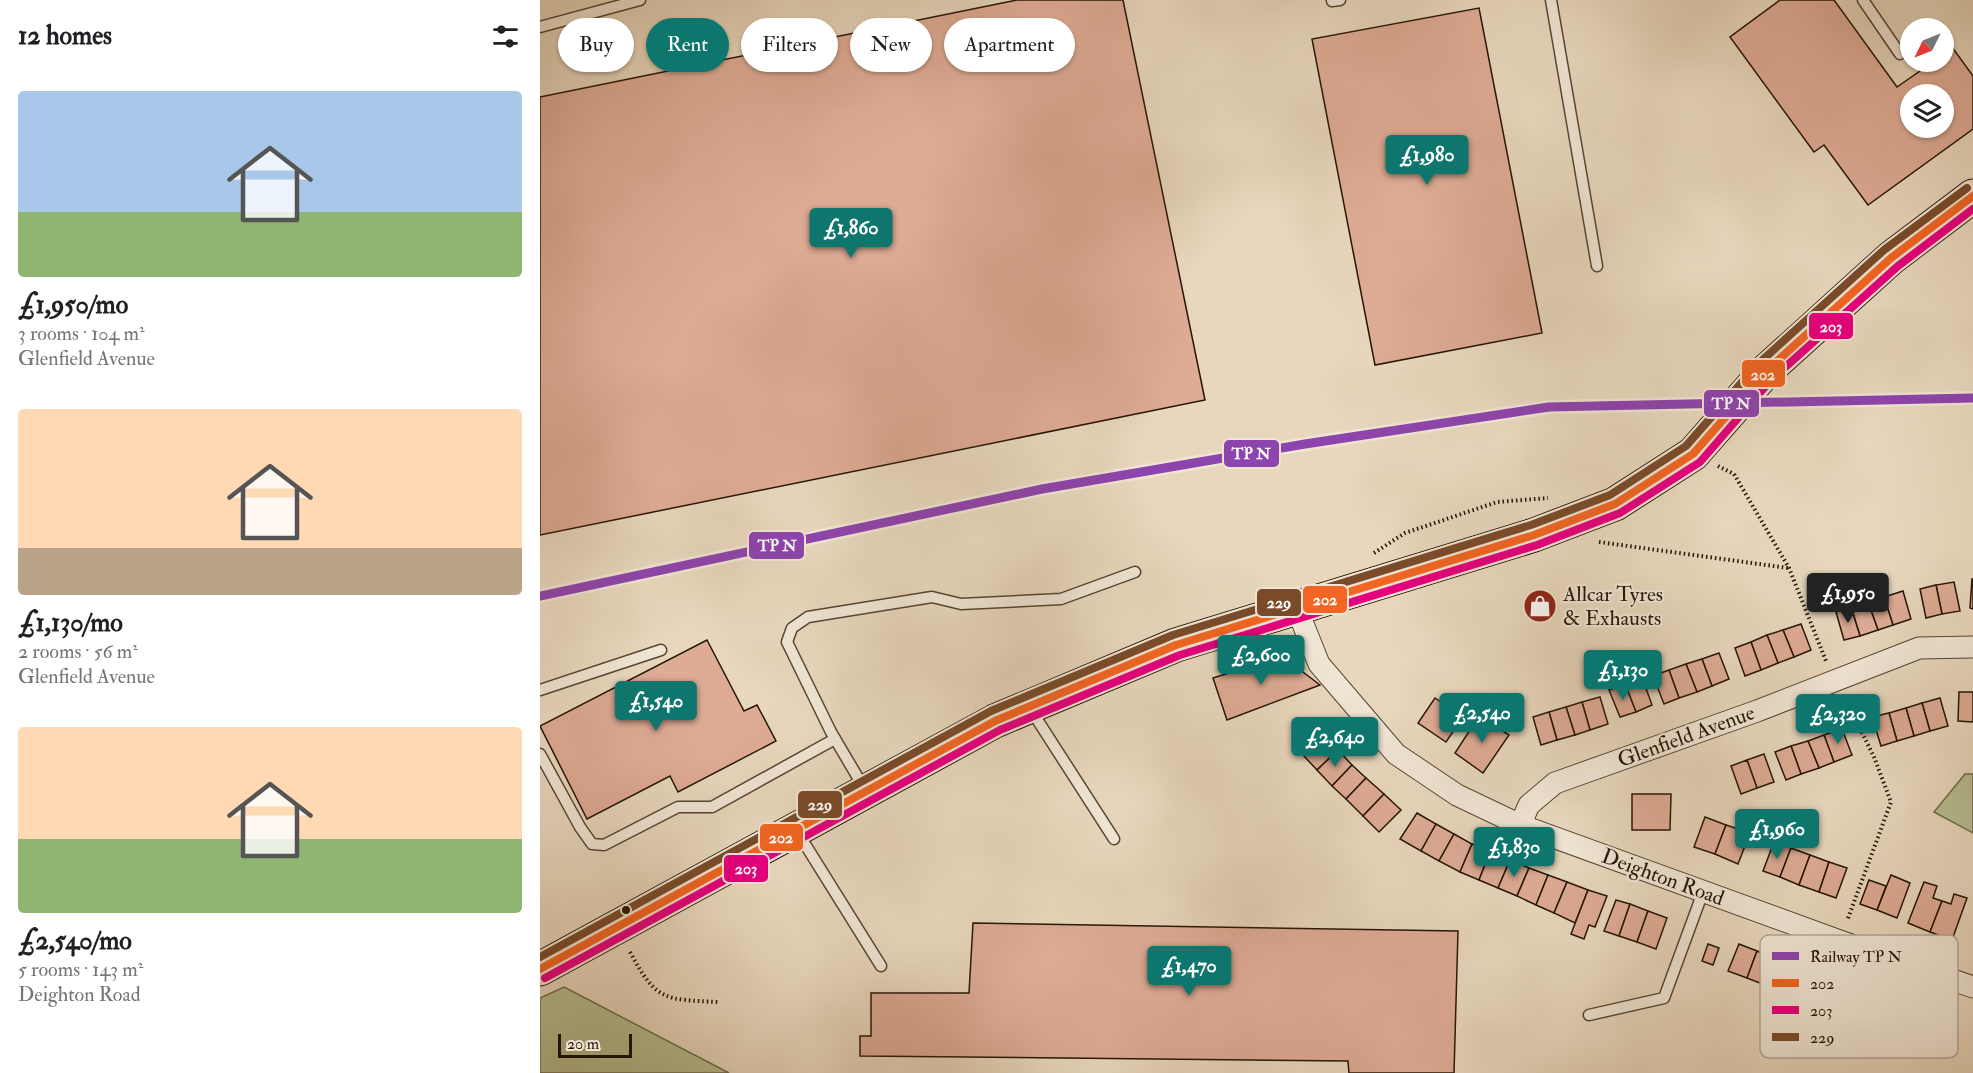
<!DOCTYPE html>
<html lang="en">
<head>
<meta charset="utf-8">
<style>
	:root { --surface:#fff; --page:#f2f2f2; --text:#202124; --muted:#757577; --accent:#0f766e }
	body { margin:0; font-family:"IM FELL Double Pica",serif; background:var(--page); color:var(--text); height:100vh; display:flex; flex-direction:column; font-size:22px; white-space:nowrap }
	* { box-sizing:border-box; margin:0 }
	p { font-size:20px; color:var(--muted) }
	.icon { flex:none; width:33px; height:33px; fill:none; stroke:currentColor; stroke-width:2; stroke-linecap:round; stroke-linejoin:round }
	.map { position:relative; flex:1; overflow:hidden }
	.side { display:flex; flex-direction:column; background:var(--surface); width:540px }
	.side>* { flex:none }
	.guide { position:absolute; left:18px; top:18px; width:570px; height:54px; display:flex; gap:12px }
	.needle { width:39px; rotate:227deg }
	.buttons { position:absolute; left:1360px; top:18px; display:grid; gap:12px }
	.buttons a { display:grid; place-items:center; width:54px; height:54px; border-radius:50%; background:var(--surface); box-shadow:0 2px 4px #0004; font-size:30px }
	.scale { position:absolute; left:18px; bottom:15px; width:74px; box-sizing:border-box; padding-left:6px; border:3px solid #261504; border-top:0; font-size:16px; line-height:21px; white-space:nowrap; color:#261504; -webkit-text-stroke:4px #f0e5d4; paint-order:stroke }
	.price { position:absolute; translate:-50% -51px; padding:0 14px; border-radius:6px; background:var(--accent); color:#fff; font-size:20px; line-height:39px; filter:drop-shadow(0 2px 3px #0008) }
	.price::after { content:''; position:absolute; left:50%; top:36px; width:18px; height:14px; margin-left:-9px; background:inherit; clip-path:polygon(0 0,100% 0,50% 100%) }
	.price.selected { background:#222; color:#fff }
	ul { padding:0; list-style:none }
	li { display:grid; align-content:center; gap:12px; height:318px; padding:0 18px }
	li span { display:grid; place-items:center; height:186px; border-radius:6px; color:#555 }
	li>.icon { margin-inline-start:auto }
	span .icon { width:108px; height:108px; fill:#fffc; stroke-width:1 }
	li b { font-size:26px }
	h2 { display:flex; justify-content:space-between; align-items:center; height:72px; padding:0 18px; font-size:26px }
	.chip { padding:0 21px; border-radius:27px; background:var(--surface); box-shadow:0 2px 4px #0004; font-size:21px; line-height:54px }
	.chip.selected { background:var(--accent); color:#fff }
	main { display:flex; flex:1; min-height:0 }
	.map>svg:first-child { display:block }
</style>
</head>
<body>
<main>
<section class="side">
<h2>12 homes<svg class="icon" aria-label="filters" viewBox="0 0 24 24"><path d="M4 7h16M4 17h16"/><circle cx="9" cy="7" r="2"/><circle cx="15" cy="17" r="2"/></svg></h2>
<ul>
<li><span style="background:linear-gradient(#a9c7e8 65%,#8fb573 0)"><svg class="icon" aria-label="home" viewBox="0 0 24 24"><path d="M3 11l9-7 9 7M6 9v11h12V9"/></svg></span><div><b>£1,950/mo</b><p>3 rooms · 104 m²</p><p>Glenfield Avenue</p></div></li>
<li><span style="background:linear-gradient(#ffd9b3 75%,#b9a48a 0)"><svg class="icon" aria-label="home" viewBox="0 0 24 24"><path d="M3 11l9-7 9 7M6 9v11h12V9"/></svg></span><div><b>£1,130/mo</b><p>2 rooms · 56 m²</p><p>Glenfield Avenue</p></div></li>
<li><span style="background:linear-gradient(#ffd9b3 60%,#8fb573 0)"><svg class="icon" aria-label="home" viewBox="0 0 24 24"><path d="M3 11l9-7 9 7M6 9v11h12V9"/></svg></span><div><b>£2,540/mo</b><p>5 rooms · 143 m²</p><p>Deighton Road</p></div></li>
</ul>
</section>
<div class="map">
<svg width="1433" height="1073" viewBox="0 0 1433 1073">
	<rect width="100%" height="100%" fill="#e8d7bd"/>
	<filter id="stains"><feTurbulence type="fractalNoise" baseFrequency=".00333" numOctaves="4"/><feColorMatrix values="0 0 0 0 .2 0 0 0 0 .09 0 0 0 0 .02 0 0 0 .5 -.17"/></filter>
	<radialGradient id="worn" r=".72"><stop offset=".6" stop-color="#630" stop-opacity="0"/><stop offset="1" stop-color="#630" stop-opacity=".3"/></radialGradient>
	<g fill="#b6be91" stroke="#6e6a4a" stroke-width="1.5">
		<path d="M1425,774H1433V833L1394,812Z"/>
		<path d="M24,987L189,1073H0V998Z"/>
	</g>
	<g fill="#deab95" stroke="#261504" stroke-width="1.5" fill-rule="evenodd">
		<path d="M477,0H583L665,400L0,535V97Z"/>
		<path d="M1240,0H1294L1357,87L1393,62H1404V53L1412,47L1433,76V129L1328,205L1284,145L1274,152L1190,37ZM1371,94H1404V128H1371Z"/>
		<path d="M939,8L1002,333L835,365L772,39Z"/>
		<path d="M1432,579H1433V609L1430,608Z"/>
		<path d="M1414,582L1420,611L1402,614L1396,585Z"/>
		<path d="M1396,585L1402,614L1386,618L1380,589Z"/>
		<path d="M1363,591L1371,619L1353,625L1344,597Z"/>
		<path d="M1344,597L1353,625L1338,630L1328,602Z"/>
		<path d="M1328,602L1338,630L1320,636L1311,607Z"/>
		<path d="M1311,607L1320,636L1304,640L1296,612Z"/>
		<path d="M1261,624L1271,650L1254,657L1243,630Z"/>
		<path d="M1243,630L1254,657L1238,663L1227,635Z"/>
		<path d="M1227,635L1238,663L1221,670L1211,642Z"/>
		<path d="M167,640L204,711L217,705L236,741L138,792L130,776L47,819L0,726Z"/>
		<path d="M1211,642L1221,670L1205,676L1195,648Z"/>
		<path d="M1179,653L1189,679L1172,686L1162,659Z"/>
		<path d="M742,656L780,685L687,720L673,678Z"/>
		<path d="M1162,659L1172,686L1157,692L1146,664Z"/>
		<path d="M1146,664L1157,692L1139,698L1129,670Z"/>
		<path d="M1129,670L1139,698L1124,704L1113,676Z"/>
		<path d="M1102,677L1112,705L1096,712L1085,684Z"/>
		<path d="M1085,684L1096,712L1080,717L1069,690Z"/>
		<path d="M1419,692H1433V722L1418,721Z"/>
		<path d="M1060,697L1068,724L1050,730L1042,702Z"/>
		<path d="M895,698L923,717L906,742L878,723Z"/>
		<path d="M1400,698L1408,726L1390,731L1382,703Z"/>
		<path d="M1042,702L1050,730L1035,735L1026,707Z"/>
		<path d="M1382,703L1390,731L1374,736L1366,708Z"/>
		<path d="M1026,707L1035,735L1017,740L1009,712Z"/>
		<path d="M1366,708L1374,736L1357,741L1349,713Z"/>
		<path d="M1009,712L1017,740L1001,745L993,717Z"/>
		<path d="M1349,713L1357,741L1341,746L1332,717Z"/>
		<path d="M939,716L969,735L943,773L915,753Z"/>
		<path d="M1302,729L1312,755L1294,762L1284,735Z"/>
		<path d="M783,735L798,750L777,770L763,755Z"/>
		<path d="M1284,735L1294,762L1279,768L1268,741Z"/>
		<path d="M1268,741L1279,768L1261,774L1251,746Z"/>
		<path d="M1251,746L1261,774L1246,780L1235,752Z"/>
		<path d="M798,750L812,765L792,786L777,770Z"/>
		<path d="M1224,754L1234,782L1217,788L1207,760Z"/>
		<path d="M1207,760L1217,788L1201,794L1191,766Z"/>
		<path d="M812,765L826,778L806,799L792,786Z"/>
		<path d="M826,778L844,794L823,816L806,799Z"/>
		<path d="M844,794L861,810L839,832L823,816Z"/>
		<path d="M1092,794H1131L1130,830H1092Z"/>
		<path d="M877,813L896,824L881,851L860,839Z"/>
		<path d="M1165,817L1186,825L1175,854L1154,847Z"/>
		<path d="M896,824L914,834L899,861L881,851Z"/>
		<path d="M1186,825L1210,833L1198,864L1175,854Z"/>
		<path d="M914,834L932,844L920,872L899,861Z"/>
		<path d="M1234,842L1251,848L1240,877L1223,871Z"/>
		<path d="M932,844L950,852L939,880L920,872Z"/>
		<path d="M1251,848L1270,855L1259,885L1240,877Z"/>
		<path d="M950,852L970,860L958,888L939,880Z"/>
		<path d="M1270,855L1289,862L1279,892L1259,885Z"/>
		<path d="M970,860L989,868L977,896L958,888Z"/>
		<path d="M1289,862L1307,868L1296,898L1279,892Z"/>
		<path d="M989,868L1008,875L996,905L977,896Z"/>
		<path d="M1008,875L1027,882L1014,913L996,905Z"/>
		<path d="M1351,875L1370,883L1357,918L1337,910Z"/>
		<path d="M1329,880L1346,886L1337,910L1320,904Z"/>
		<path d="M1027,882L1048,890L1035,923L1014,913Z"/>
		<path d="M1384,882L1397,886L1393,898L1402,901L1390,932L1368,923Z"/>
		<path d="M1048,890L1067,896L1055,927L1049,925L1044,939L1031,934Z"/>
		<path d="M1414,894L1427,898L1412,940L1390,932L1402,901L1411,904Z"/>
		<path d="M1076,900L1090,904L1079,936L1064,931Z"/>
		<path d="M1090,904L1108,911L1097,942L1079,936Z"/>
		<path d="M1108,911L1127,918L1116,949L1097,942Z"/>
		<path d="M433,923L918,931L914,1073H809L808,1061L320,1056V1036H331V993H429Z"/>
		<path d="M1168,944L1179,948L1173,965L1162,961Z"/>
		<path d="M1199,944L1217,951L1207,978L1188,971Z"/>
		<path d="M1217,951L1235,959L1225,985L1207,978Z"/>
	</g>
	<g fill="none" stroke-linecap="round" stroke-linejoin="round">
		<defs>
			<g id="service">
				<path d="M1011,0L1057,266"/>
				<path d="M1323,0L1360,54"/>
				<path d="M792,1L800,0"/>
				<path d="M0,27L100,0"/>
				<path d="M0,690L121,650"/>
				<path d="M491,710L574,839"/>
				<path d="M0,754L40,827L52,844L64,845L138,807H172L295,739"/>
				<path d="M324,788L291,732L247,642L252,628L268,617L392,597L421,604L521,599L595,572"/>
				<path d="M258,833L341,966"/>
				<path d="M1049,1015L1124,998L1163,892"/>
			</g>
			<g id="minor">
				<path d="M757,609L779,664L856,754L917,795L980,825L1300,941L1433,987"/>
				<path d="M980,825L989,805L1015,783L1217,711L1379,648L1433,647"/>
			</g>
			<path id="primary" d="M0,969L455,721L636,645L994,535L1075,504L1153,454L1225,372L1351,258L1433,196"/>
		</defs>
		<use href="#service" stroke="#564632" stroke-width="13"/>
		<use href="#minor" stroke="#564632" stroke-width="23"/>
		<use href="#primary" stroke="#261504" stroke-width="35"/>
		<g stroke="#261504" stroke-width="4" stroke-dasharray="1.5 3" stroke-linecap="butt">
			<path d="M1178,466L1194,474L1249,568L1286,661"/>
			<path d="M1059,542L1248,568"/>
			<path d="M834,553L865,533L957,502L1008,498"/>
			<path d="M1306,700L1334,757L1351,802L1307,921"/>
			<path d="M90,952C117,1002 124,999 178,1002"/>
		</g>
		<use href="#service" stroke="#f0e5d4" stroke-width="10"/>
		<use href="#minor" stroke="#f0e5d4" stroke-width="21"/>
		<use href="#primary" stroke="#e8d7bd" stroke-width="33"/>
		<defs>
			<path id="bus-1" d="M0,969L455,721L636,645L994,535L1075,504L1153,454L1225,372L1351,258L1433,196"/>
			<path id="bus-2" d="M5,978L460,730L640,655L997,545L1080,513L1160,462L1232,379L1358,266L1433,209"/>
			<path id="bus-3" d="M0,957L451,711L633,635L991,525L1070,495L1146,446L1218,364L1344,250L1427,188"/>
		</defs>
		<use href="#bus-1" stroke="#f0e5d4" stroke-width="12"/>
		<use href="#bus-2" stroke="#f0e5d4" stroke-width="12"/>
		<use href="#bus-3" stroke="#f0e5d4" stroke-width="12"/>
		<use href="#bus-1" stroke="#f26522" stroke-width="8"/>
		<use href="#bus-2" stroke="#e5007d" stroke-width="8"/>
		<use href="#bus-3" stroke="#7a4b2a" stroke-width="8"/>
		<defs>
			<path id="rail-1" d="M0,596L502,489L765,444L1009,407L1433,398"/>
		</defs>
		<use href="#rail-1" stroke="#f0e5d4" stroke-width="14"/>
		<use href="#rail-1" stroke="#8e44ad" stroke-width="9"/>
	</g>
	<defs>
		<symbol id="shop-disc" viewBox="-11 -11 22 22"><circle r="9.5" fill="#8f2418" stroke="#f0e5d4"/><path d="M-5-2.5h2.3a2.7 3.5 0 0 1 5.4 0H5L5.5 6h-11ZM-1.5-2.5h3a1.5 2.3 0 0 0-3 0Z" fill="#fff"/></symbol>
	</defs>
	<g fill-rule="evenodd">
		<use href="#shop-disc" x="981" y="587" width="38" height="38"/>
	</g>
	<circle fill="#261504" stroke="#f0e5d4" stroke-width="2" cx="86" cy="910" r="5"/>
	<g text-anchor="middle" stroke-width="4.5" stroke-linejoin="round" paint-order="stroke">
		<g font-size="21" fill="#261504" stroke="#f0e5d4" text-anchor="start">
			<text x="1023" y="601">Allcar Tyres<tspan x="1023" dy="24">&amp; Exhausts</tspan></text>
		</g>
		<g font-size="21" fill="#261504" stroke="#f0e5d4">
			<text transform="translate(1146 736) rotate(-20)" y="7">Glenfield Avenue</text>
			<text transform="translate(1123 877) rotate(20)" y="7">Deighton Road</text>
		</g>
	</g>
	<rect x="1220" y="935" width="198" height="123" rx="9" fill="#f0e5d4" stroke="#b3a796" stroke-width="1.5"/>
	<rect x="1232" y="952" width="27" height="8" fill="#8e44ad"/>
	<rect x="1232" y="979" width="27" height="8" fill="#f26522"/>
	<rect x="1232" y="1006" width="27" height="8" fill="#e5007d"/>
	<rect x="1232" y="1033" width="27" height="8" fill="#7a4b2a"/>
	<g font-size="16" fill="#261504">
		<text x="1270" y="962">Railway TP N</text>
		<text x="1270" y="989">202</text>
		<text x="1270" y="1016">203</text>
		<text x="1270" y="1043">229</text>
	</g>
	<g stroke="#f0e5d4" stroke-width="2">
		<rect x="1268" y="312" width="46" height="28" rx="6" fill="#e5007d"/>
		<rect x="1201" y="359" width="45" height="29" rx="6" fill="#f26522"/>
		<rect x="1163" y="389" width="57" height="29" rx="6" fill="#8e44ad"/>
		<rect x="683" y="439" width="57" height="29" rx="6" fill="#8e44ad"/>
		<rect x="208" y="531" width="57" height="29" rx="6" fill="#8e44ad"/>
		<rect x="762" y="585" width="46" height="29" rx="6" fill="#f26522"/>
		<rect x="716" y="588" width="46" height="29" rx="6" fill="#7a4b2a"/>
		<rect x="257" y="790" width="46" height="29" rx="6" fill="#7a4b2a"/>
		<rect x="219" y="823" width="45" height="29" rx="6" fill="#f26522"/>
		<rect x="183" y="854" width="46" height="29" rx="6" fill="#e5007d"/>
	</g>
	<g font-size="16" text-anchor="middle" font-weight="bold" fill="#fff">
		<text x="1291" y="332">203</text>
		<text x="1223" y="380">202</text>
		<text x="1191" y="409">TP N</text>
		<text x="711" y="459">TP N</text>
		<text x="237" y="551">TP N</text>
		<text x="785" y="605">202</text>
		<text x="739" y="608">229</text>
		<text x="280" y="810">229</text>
		<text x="241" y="843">202</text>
		<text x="206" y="874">203</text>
	</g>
	<rect width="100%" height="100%" filter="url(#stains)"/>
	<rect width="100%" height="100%" fill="url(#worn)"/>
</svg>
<div class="buttons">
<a><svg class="needle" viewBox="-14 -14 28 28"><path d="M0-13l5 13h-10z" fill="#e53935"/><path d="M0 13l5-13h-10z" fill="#757577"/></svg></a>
<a><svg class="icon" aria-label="layers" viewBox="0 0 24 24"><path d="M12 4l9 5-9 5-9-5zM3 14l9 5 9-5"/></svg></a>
</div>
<div class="scale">20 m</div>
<b class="price" style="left:887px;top:186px">£1,980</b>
<b class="price" style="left:311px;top:259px">£1,860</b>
<b class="price selected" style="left:1308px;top:624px">£1,950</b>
<b class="price" style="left:721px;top:686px">£2,600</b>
<b class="price" style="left:1083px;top:701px">£1,130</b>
<b class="price" style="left:116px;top:732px">£1,540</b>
<b class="price" style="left:942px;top:744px">£2,540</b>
<b class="price" style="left:1298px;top:745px">£2,320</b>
<b class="price" style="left:795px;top:768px">£2,640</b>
<b class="price" style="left:1237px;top:860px">£1,960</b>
<b class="price" style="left:974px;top:878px">£1,830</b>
<b class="price" style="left:649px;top:997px">£1,470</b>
<div class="guide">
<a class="chip">Buy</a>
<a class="chip selected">Rent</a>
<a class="chip">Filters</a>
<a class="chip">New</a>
<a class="chip">Apartment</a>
</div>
</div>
</main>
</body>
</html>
